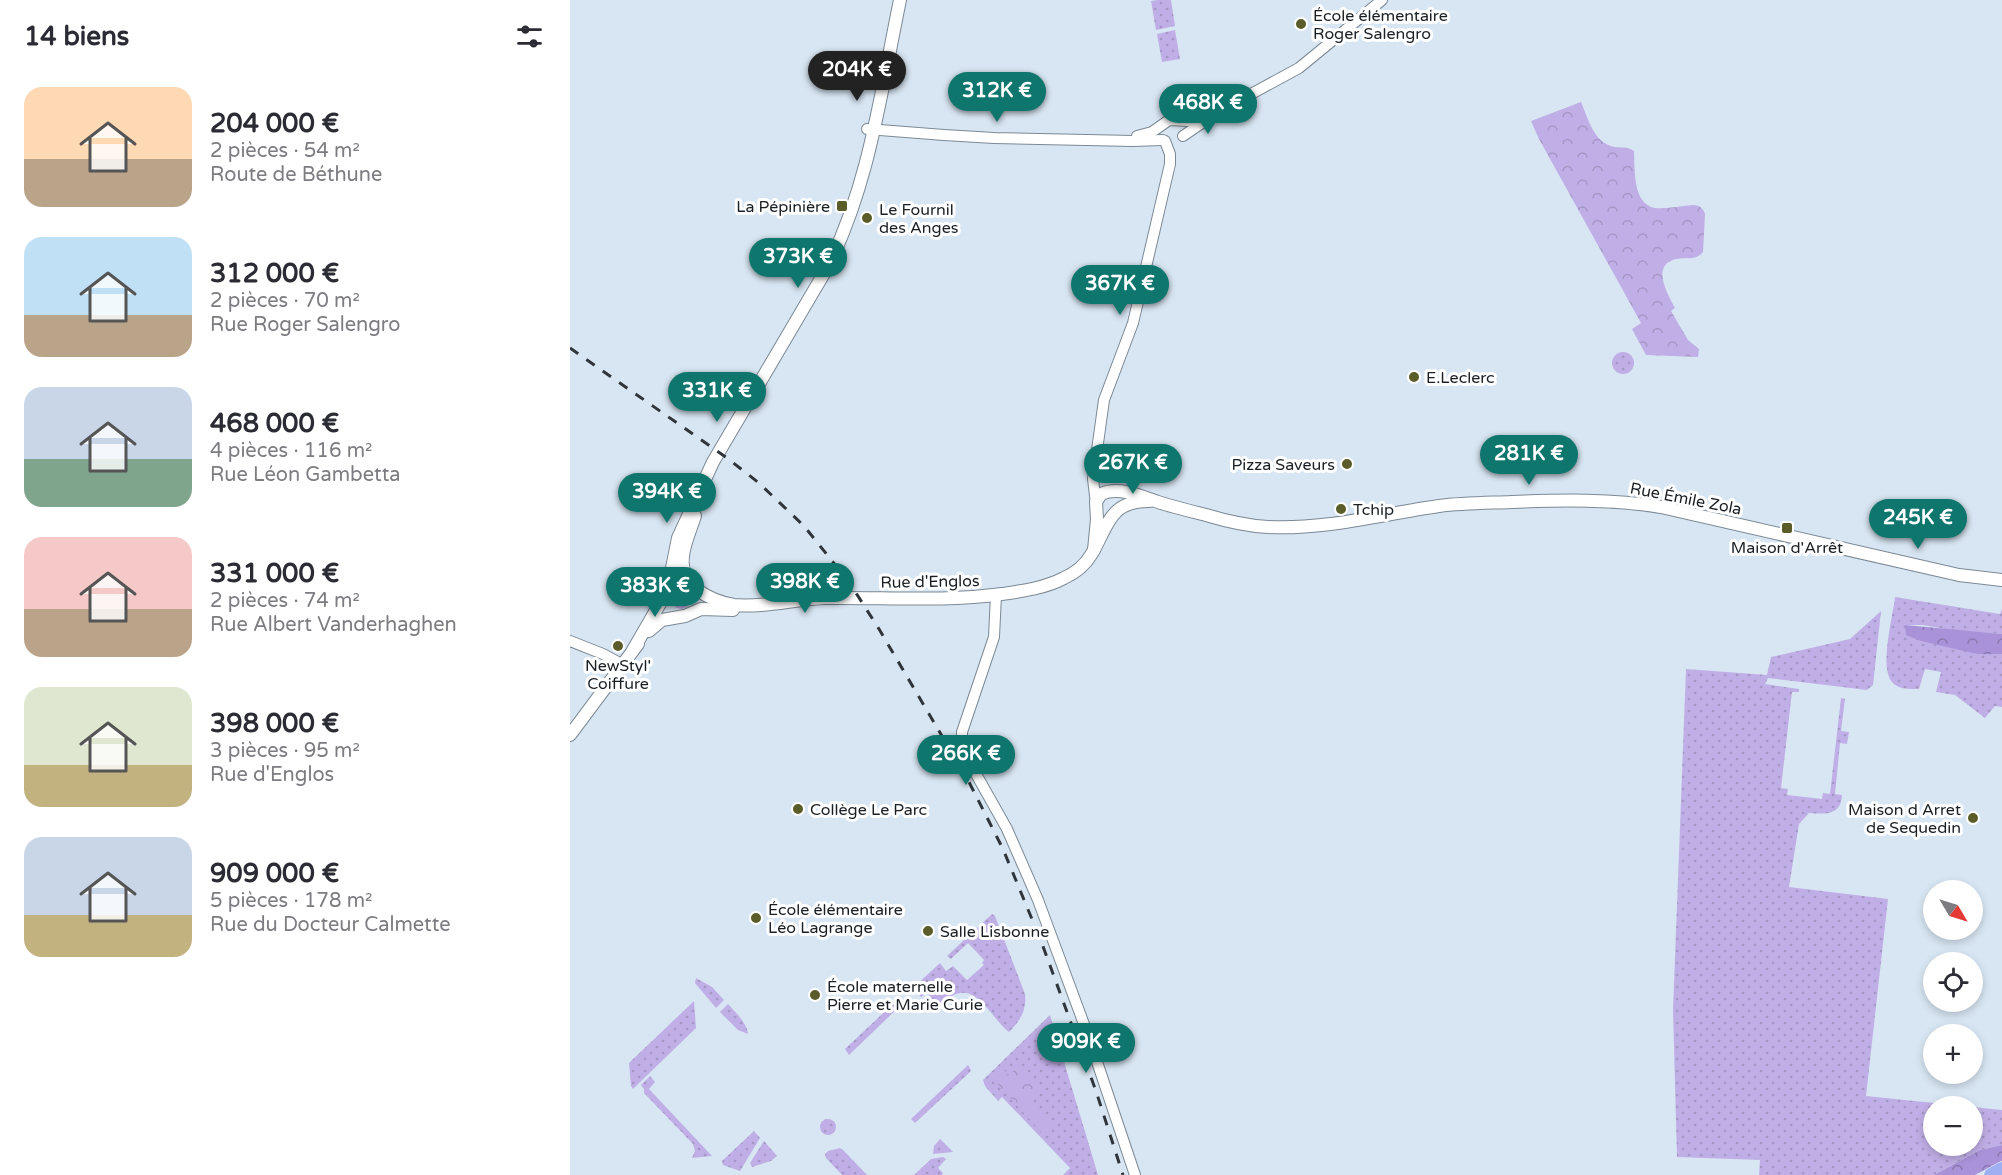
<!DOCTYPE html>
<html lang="fr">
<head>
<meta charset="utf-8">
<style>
	:root { --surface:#fff; --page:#f2f2f3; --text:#2b2b33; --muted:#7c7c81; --accent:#0f766e }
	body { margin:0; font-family:"Varela Round",sans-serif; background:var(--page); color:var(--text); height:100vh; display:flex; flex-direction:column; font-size:22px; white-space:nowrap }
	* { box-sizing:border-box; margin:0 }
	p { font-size:20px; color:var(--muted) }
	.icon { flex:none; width:33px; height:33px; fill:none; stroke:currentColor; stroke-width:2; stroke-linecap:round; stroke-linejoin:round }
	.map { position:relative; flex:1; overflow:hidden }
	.drawer { display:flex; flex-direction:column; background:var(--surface); width:570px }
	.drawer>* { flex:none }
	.needle { width:39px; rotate:128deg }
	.tools { position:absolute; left:1353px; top:880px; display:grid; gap:12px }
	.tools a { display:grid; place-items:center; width:60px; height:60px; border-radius:50%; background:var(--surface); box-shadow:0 3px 9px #0003; font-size:30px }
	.price { position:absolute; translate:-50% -51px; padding:0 14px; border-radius:21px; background:var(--accent); color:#fff; font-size:20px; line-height:39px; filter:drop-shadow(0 2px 3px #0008) }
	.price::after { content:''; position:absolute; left:50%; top:36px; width:18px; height:14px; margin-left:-9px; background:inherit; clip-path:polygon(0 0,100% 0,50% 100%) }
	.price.current { background:#222; color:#fff }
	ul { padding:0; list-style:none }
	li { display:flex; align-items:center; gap:18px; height:150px; padding:0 24px }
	li span { display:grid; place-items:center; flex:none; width:168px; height:120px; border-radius:18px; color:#555 }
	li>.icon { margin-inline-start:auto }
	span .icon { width:72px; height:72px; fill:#fffc; stroke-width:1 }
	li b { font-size:26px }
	h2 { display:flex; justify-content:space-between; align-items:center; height:72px; padding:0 24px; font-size:26px }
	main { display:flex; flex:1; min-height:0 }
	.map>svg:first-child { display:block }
</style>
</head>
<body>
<main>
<section class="drawer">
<h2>14 biens<svg class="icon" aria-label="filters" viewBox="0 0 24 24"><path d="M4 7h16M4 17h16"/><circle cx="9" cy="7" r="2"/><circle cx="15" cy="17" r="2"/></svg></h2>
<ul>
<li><span style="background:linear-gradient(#ffd9b3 60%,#b9a48a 0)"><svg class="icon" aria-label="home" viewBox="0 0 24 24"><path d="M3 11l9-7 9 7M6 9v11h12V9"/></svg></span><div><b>204 000 €</b><p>2 pièces · 54 m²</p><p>Route de Béthune</p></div></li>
<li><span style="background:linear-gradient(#bfe0f5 65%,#b9a48a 0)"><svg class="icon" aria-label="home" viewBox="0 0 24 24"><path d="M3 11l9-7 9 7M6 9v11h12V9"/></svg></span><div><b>312 000 €</b><p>2 pièces · 70 m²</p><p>Rue Roger Salengro</p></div></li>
<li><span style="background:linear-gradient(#c9d6e8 60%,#7fa58c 0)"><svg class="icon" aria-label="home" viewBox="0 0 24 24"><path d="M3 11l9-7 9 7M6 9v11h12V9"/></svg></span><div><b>468 000 €</b><p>4 pièces · 116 m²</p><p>Rue Léon Gambetta</p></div></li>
<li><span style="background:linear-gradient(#f6c9c9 60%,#b9a48a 0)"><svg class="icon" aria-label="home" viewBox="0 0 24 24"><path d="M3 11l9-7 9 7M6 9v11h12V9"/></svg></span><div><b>331 000 €</b><p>2 pièces · 74 m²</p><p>Rue Albert Vanderhaghen</p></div></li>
<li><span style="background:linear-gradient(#dfe7d0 65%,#c2b280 0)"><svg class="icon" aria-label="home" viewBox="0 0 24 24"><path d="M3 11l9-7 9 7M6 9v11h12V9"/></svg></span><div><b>398 000 €</b><p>3 pièces · 95 m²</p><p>Rue d'Englos</p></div></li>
<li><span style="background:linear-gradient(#c9d6e8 65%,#c2b280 0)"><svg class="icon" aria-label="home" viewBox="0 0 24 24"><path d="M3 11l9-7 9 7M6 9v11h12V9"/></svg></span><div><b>909 000 €</b><p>5 pièces · 178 m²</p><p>Rue du Docteur Calmette</p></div></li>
</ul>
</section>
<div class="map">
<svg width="1432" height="1175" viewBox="0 0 1432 1175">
	<defs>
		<pattern id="grass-dots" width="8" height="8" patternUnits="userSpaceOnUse" patternTransform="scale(1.5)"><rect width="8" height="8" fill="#c0afe6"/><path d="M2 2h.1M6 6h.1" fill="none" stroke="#a496c5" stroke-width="1.8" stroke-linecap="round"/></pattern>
		<pattern id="forest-crowns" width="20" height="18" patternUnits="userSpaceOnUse" patternTransform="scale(1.5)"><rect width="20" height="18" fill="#a992d8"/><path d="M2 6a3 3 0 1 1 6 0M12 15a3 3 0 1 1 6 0" fill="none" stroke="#8977af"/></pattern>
		<pattern id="park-crowns" width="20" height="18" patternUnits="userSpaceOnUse" patternTransform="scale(1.5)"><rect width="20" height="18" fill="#c0afe6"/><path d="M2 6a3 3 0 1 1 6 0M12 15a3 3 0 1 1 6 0" fill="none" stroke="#a496c5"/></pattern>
	</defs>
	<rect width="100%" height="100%" fill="#d8e6f3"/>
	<g fill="url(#grass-dots)" fill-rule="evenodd">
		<path d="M588,0H601L605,26L586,30L581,1Z"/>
		<path d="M605,30L610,59L592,62L587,34Z"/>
		<circle cx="1053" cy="363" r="11"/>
		<circle cx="111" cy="599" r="10"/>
		<path d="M1325,597L1430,614L1432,609V634L1380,630L1353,625H1335L1407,654H1432V707L1425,706L1415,718L1385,695L1366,692L1371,672L1355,669L1349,689C1340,689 1329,690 1322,682C1309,667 1323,616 1325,597Z"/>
		<path d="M1311,611L1303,685L1297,690L1198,678L1195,684L1229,689V692H1222L1211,788L1218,789L1217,795L1252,799L1253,793L1260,794L1271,698L1275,699L1271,731L1279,732L1277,744L1270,743L1265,794L1272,795C1271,816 1255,814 1239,813L1229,824L1219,887L1318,899L1296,1096L1432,1110V1145L1410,1150L1364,1175H1189L1190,1160L1107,1157L1103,1010L1116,669L1197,675L1201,657L1280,639ZM1364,1107H1402V1146H1364Z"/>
		<path d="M422,914L425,916L455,994C457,1010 450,1021 439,1032C423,1021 407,981 382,996C376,1000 372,1005 367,1009L363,1005L365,1002L357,993L351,997L343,988L370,963L376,971L383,966L397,980L414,965L412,963L414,960L398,943L381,959L377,956Z"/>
		<path d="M126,978L142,987L154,1000L146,1008L125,983Z"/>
		<path d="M124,1001L126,1028L63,1089L61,1086L59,1063Z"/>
		<path d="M325,1002L329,1007L279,1055L275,1049Z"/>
		<path d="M158,1004C166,1013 177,1023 178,1034L168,1030L150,1012Z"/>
		<path d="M480,1015L528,1175H493L500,1168L432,1097L428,1101L415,1086L413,1080Z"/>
		<path d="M398,1065L401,1070L400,1072L345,1123L341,1119Z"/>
		<path d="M80,1076L85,1082L79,1089L142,1156L122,1158L125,1151L123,1144L74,1093V1089L71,1085Z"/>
		<circle cx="258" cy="1127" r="8"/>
		<path d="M184,1131L190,1138L170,1171L153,1165L152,1161Z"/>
		<path d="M370,1139L383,1152L363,1154L364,1146Z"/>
		<path d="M194,1141L207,1156L201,1161L182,1167L180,1163Z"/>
		<path d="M270,1148L273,1150L297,1175H272L256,1158L255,1154L258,1151Z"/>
		<path d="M373,1157L376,1159L368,1168L373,1173L372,1175H344L361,1159Z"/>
	</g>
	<g fill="url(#forest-crowns)">
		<path d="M1335,625L1432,634V654H1407L1351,641L1336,635Z"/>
		<path d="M1432,1145V1161L1405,1175H1364L1410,1150Z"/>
	</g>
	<g fill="url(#park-crowns)">
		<path d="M1011,102C1018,118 1024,144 1045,147C1052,148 1057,146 1064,151C1065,168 1062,204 1085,208C1097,209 1111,206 1123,205C1129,205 1133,208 1135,214L1133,252C1126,261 1116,257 1106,259C1080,265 1098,295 1105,308L1101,311L1118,340L1129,349L1128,357L1076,355L1062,329L1071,323L969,139L961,121Z"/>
		<path d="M451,1064L474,1090L451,1110L421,1077L431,1067L439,1075Z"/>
	</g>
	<path fill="#c0afe6" d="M460,1101L481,1124L472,1133L451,1110Z"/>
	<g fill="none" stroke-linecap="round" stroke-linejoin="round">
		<defs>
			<g id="tertiary">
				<path d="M297,129L374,135L424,138L563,141L593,140"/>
				<path d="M567,136L582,132L599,120L618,121L633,117"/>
				<path d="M613,136L648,112L729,68L812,0"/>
				<path d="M526,504L523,479L534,400L563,323L600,164V154L595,141"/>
				<path d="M426,595L424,637L392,732V747L397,758L437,829L468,900L518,1035L565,1175"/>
				<path d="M0,641L33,654L53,665"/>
			</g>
			<g id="secondary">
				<path d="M524,550L527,519L526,502L531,494C549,486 571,496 588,502C603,507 620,511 636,515C656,521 677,526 698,527C756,530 812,514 869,506C893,503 917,503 942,502C991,500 1042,499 1091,507L1389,575L1432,580"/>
				<path d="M120,583C104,563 118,538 125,516"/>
				<path d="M126,589C137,597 151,603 164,605C194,608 225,599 255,598C314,597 373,602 432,594C453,591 475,588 494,578C505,573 515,565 521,555C538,527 539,500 580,501"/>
				<path d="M79,631L92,620L115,616L131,609L163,610"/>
				<path d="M63,650L92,600L99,583L108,538L143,462L256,270C299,187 311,91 330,0"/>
				<path d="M0,735L68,644"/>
			</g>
			<path id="trunk" d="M1421,1175L1432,1169"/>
		</defs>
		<use href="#tertiary" stroke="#7c8995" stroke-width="12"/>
		<use href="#secondary" stroke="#7c8995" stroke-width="14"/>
		<use href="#trunk" stroke="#fff" stroke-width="15"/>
		<use href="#tertiary" stroke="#fff" stroke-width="10"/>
		<use href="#secondary" stroke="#fff" stroke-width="12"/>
		<use href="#trunk" stroke="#9eb0f2" stroke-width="14"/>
		<path stroke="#2f353a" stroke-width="3" stroke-dasharray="10 10" stroke-linecap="butt" d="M0,348L157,458L189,483L234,526L279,582L309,629L399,782L433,849L471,941L526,1091L553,1175"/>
	</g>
	<g fill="#5a5c29" stroke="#fff" stroke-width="2">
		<circle cx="731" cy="24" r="6"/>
		<rect x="266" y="200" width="12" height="12" rx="3"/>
		<circle cx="297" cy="218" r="6"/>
		<circle cx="844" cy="377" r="6"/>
		<circle cx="777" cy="464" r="6"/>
		<circle cx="771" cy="509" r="6"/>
		<rect x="1211" y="522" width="12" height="12" rx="3"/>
		<circle cx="48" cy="646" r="6"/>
		<circle cx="228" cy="809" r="6"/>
		<circle cx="1403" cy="818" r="6"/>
		<circle cx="186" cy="918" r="6"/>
		<circle cx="358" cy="931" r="6"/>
		<circle cx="245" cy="995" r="6"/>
	</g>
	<g text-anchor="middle" stroke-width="6" stroke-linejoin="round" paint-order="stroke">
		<g font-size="16" fill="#1a1f23" stroke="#fff" text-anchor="start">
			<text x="743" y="21">École élémentaire<tspan x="743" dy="18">Roger Salengro</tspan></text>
			<text x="260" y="212" text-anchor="end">La Pépinière</text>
			<text x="309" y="215">Le Fournil<tspan x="309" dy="18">des Anges</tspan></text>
			<text x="856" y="383">E.Leclerc</text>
			<text x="765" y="470" text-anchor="end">Pizza Saveurs</text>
			<text x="783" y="515">Tchip</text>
			<text x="1217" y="553" text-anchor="middle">Maison d'Arrêt</text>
			<text x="48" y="671" text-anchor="middle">NewStyl'<tspan x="48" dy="18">Coiffure</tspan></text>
			<text x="240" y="815">Collège Le Parc</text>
			<text x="1391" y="815" text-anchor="end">Maison d Arret<tspan x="1391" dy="18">de Sequedin</tspan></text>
			<text x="198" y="915">École élémentaire<tspan x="198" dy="18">Léo Lagrange</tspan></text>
			<text x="370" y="937">Salle Lisbonne</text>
			<text x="257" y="992">École maternelle<tspan x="257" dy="18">Pierre et Marie Curie</tspan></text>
		</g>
		<g font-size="16" fill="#1a1f23" stroke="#fff">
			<text transform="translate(1116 498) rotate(11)" y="6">Rue Émile Zola</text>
			<text transform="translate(360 581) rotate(-1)" y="6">Rue d'Englos</text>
		</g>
	</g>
</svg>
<div class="tools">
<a><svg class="needle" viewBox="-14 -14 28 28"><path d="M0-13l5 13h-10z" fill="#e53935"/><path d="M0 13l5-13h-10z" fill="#7c7c81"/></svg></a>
<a><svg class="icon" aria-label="locate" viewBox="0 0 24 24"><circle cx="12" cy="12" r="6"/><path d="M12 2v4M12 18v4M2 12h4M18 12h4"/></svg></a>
<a>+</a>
<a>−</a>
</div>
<b class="price current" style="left:287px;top:102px">204K €</b>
<b class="price" style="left:427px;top:123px">312K €</b>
<b class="price" style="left:638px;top:135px">468K €</b>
<b class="price" style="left:228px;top:289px">373K €</b>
<b class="price" style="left:550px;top:316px">367K €</b>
<b class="price" style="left:147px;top:423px">331K €</b>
<b class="price" style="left:959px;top:486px">281K €</b>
<b class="price" style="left:563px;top:495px">267K €</b>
<b class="price" style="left:97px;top:524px">394K €</b>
<b class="price" style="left:1348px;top:550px">245K €</b>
<b class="price" style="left:235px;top:614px">398K €</b>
<b class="price" style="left:85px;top:618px">383K €</b>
<b class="price" style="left:396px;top:786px">266K €</b>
<b class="price" style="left:516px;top:1074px">909K €</b>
</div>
</main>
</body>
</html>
